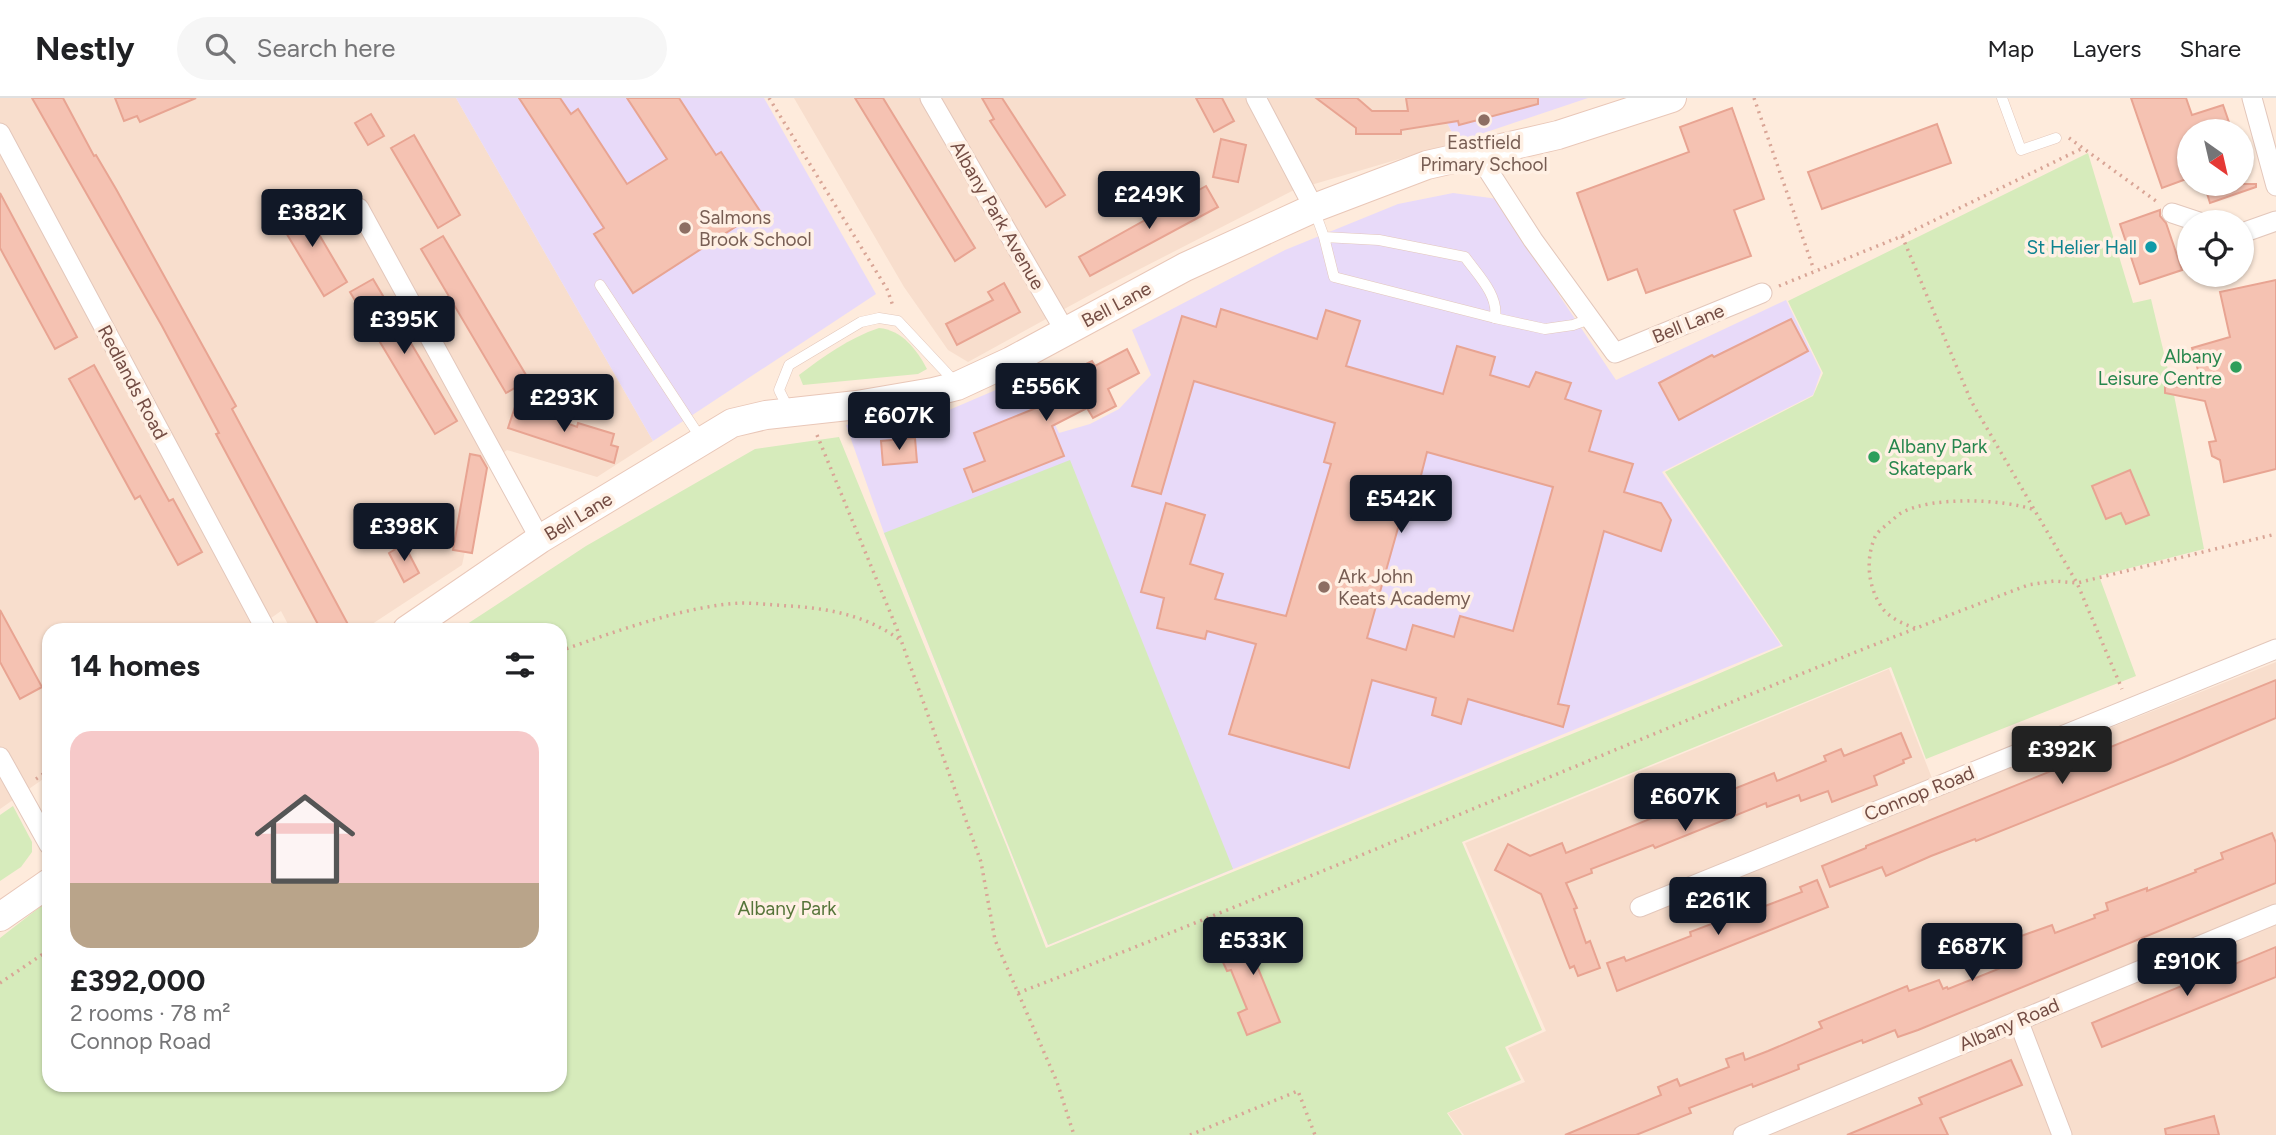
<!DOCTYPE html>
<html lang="en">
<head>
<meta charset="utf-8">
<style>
	:root { --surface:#fff; --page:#f6f6f6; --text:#202124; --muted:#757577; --line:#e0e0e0; --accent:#111827 }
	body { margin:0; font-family:Figtree,sans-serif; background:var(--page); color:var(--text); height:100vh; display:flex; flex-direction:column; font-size:26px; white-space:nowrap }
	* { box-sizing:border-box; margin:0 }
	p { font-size:23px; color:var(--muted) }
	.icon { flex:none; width:38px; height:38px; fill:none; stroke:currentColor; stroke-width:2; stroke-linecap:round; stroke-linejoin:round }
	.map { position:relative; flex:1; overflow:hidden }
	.side { position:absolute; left:42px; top:525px; width:525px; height:469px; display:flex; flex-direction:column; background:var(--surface); border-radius:21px; box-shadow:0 2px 5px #0004 }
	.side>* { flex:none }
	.needle { width:46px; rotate:146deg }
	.fabs { position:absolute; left:2177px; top:21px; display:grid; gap:14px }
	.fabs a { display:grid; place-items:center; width:77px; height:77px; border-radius:50%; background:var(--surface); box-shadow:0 2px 5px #0004; font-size:35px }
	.price { position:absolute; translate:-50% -60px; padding:0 16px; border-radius:7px; background:var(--accent); color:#fff; font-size:23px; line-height:46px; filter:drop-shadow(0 2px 4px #0008) }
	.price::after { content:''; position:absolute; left:50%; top:42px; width:21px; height:16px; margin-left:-10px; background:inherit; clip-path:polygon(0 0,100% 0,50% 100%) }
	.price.selected { background:#222; color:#fff }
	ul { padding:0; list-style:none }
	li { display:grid; align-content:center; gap:14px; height:371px; padding:0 28px }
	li+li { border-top:2px solid var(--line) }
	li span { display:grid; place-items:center; height:217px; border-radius:21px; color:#555 }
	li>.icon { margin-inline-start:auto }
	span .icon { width:126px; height:126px; fill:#fffc; stroke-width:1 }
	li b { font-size:30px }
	h2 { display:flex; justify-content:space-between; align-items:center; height:84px; padding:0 28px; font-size:30px }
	header { display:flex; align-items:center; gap:42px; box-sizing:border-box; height:98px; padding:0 35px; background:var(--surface); border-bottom:2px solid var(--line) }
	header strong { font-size:33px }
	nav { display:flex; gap:38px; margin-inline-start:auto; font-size:24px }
	.search { width:490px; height:63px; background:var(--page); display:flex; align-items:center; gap:18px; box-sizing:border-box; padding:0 24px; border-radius:38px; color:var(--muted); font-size:26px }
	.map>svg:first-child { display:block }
</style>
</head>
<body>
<header>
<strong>Nestly</strong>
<div class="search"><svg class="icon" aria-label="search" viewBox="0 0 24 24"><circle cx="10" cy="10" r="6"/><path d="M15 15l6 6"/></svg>Search here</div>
<nav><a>Map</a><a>Layers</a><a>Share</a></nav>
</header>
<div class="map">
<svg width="2276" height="1037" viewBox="0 0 2276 1037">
	<rect width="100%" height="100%" fill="#feebdc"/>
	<g fill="#f8decd">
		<path d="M0,0H456L653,343L597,379L507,352L483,371L462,467L363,532H291L281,513L254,532H49V677L0,711Z"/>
		<path d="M794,0H1434L1457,44L1294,92L1099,192L968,264L948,252L904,189Z"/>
		<path d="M2276,564V1037H1464L1448,1015L1525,984L1508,950L1546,933L1465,745L1889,571L1939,698Z"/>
	</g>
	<g fill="#e8daf9">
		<path d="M456,0H764L876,196L653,343Z"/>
		<path d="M1434,0H1588L1457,44Z"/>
		<path d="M1453,95L1498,101L1521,133L1561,200L1616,282L1786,202L1821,274L1813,297L1662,374L1781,547L1048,847L884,435L846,327L949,312L1031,277L1059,335L1090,326L1119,311L1151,277L1132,232L1285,152L1398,106Z"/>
	</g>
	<g fill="#d6ebbb">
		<path d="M2088,55L2133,205L2151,201L2174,297L2204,451L2099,478L2136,578L1926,661L1891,569L1462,744L1542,932L1505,949L1521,982L1447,1015L1462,1037H0V840L49,802V987H560V532H458L586,448L755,351L839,339L1007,749L1046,850L1697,585L1783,548L1665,374L1813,298L1823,275L1788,203Z"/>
		<path d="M879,230C902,232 917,252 927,271L918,276L803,287L799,277C824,258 849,240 879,230Z"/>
		<path d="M1070,362L1233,771L1048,847L884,435Z"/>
		<path d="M13,708L32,744V754L21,769L0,783V717Z"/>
	</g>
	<g fill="#f5c2b2" stroke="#e8a492" stroke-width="2" fill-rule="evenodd">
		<path d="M32,0H63L94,58L96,57L116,91L236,308L232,311L351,532H321L216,336L219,335L162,228Z"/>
		<path d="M115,0H196L140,24L137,18L124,23Z"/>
		<path d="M519,0H560L571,16L578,11L627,86L667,61L627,0H679L716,57L721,54L760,113L633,195L594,136L604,130Z"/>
		<path d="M855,0H883L975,150L955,163Z"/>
		<path d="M982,0H1002L1065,97L1046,109L990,23L994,21Z"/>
		<path d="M1196,0H1222L1234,23L1214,34Z"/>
		<path d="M1316,0H1357L1372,13H1408L1406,0H1538V6L1459,27L1458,23L1401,32V36H1356V30Z"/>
		<path d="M2131,0H2186L2192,17L2223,7L2232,33H2189V80L2162,90Z"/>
		<path d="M1732,10L1764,101L1734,112L1751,158L1646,195L1637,171L1608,182L1577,95L1689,54L1680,29Z"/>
		<path d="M371,16L384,38L368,47L355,25Z"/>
		<path d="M1937,26L1951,65L1822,111L1808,74Z"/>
		<path d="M414,37L460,117L438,130L391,50Z"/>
		<path d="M1221,41L1246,47L1238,84L1213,79Z"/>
		<path d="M2204,86H2256V89L2210,105Z"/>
		<path d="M1206,88L1218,109L1090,178L1079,159Z"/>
		<path d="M0,95L77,239L55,251L0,150Z"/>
		<path d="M300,104L347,184L324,198L276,118Z"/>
		<path d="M2160,112V118L2166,125L2182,172L2140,186L2120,126Z"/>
		<path d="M443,138L529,282L506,295L421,151Z"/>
		<path d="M373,181L457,323L435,336L350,194Z"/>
		<path d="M2276,182V371L2224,384L2220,362L2212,358L2209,344L2216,343L2205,303L2165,295V289L2202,287L2192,250L2230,239L2220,194Z"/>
		<path d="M1004,185L1020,214L957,247L946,226L993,202L988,194Z"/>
		<path d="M1221,211L1317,241L1326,212L1360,223L1346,268L1443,296L1457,248L1495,259L1490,277L1529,289L1536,274L1571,285L1565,301L1601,313L1589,353L1633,366L1624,394L1661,405L1671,422L1661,453L1604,433L1558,606L1569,608L1563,629L1468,601L1461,626L1432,617L1436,600L1372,582L1349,670L1229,636L1256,546L1207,533L1205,541L1157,530L1164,500L1141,494L1166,405L1205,417L1190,466L1223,476L1215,501L1286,518L1331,366L1324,364L1335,325L1194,283L1161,396L1132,388L1182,218L1216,229ZM1427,354L1553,389L1513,533L1460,518L1454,539L1413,527L1406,552L1367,540L1409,391L1417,393Z"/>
		<path d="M1791,221L1808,253L1679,322L1659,285L1712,257L1714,259Z"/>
		<path d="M1127,251L1139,275L1108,291L1116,308L1093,320L1087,310L1052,328L1064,358L973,394L964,371L985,363L974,335L1051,304L1047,295L1076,280L1072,273L1092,263L1095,268Z"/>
		<path d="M94,267L169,403L173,401L202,454L178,467L140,398L135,401L69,281Z"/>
		<path d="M516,306L577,329L578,325L614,336L611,347L618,349L614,365L508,330Z"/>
		<path d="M915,340L917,364L883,367L881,343Z"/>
		<path d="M470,356L480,358L487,370L472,455L453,452Z"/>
		<path d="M2130,372L2149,417L2126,426L2121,415L2106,421L2092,388Z"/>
		<path d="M404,446L419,475L404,484L389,455Z"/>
		<path d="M0,512L42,589L20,601L0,564Z"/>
		<path d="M2276,582V620L2173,664L1976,743L1975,741L1931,758L1886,778L1882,769L1830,789L1822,768L1866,750V748Z"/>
		<path d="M1901,635L1911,659L1903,662L1904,665L1874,678L1877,687L1832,704L1828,693L1801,703L1799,697L1767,709L1766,705L1655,750L1653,747L1591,771L1592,775L1566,785L1577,810L1574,811L1586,845L1590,843L1600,870L1578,878L1574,868L1570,870L1541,796L1495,772L1508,746L1530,758L1562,745L1566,755L1662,716L1663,719L1774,675L1777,683L1826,663L1824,658L1841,651L1844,658Z"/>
		<path d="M2272,735L2276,745V785L1918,932L1898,939L1895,932L1863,945L1862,942L1798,967L1799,971L1753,989L1752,986L1689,1010L1691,1015L1636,1037H1565L1661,997L1658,989L1677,981L1680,988L1729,969L1726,961L1743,955L1745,962L1768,953L1822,930L1819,924L1907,888L1909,893L1939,882L1943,891L1947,889L1948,891L2016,864L2007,843L2052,827L2055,835L2095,820L2094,817L2108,812L2106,805L2147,790V793L2196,774L2195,772L2223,761L2221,755Z"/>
		<path d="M1817,782L1828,809L1617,893L1607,865L1624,859L1626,863L1691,838L1690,834L1735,817L1736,819L1802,794L1800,789Z"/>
		<path d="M1275,828L1285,851L1255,863L1280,924L1247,937L1238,915L1247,911L1231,872L1227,873L1217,851Z"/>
		<path d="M2276,849V879L2102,949L2092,925Z"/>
		<path d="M2011,962L2022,987L1940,1020L1948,1037H1847L1922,1006L1919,1000Z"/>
		<path d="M2214,1018L2219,1037H2166L2165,1031Z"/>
	</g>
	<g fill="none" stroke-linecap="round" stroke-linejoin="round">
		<defs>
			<g id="lane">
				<path d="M2002,0L2021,52L2056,40"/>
				<path d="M1315,114L1324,139L1334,179L1495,220C1499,197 1477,176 1465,159L1379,142L1324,139"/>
				<path d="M600,187L702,342"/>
				<path d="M1495,220L1545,231L1573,227L1590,221"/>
				<path d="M789,312L779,292L789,267L861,224L879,220L898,223L955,284"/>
			</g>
			<g id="street">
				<path d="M930,0L1065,233"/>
				<path d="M1256,0L1314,110"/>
				<path d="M2252,0L2276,88"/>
				<path d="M0,35L266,532"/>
				<path d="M1477,55L1533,142L1615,255L1762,195"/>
				<path d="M359,110L540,441"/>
				<path d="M2172,115L2199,124"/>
				<path d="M2242,135L2276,123"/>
				<path d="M0,659L49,747"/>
				<path d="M1640,809L2276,551"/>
				<path d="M2018,922L2062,1037"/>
				<path d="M1743,1037L2276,816"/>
			</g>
			<g id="secondary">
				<path d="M407,532L540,441L732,325L766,317L857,307L933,294L957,288L1011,263L1185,169L1314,110L1427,67L1558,37L1672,0"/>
				<path d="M0,819L49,785"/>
			</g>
		</defs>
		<use href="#lane" stroke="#e3c7bb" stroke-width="11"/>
		<use href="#street" stroke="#e3c7bb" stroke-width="21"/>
		<use href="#secondary" stroke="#e9c7b8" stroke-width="30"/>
		<g stroke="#d9a596" stroke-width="3.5" stroke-dasharray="2 5" stroke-linecap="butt">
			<path d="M769,0L887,191L893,208"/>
			<path d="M1754,0L1814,172"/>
			<path d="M2069,40L2156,103"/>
			<path d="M1902,138L1971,303L2077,485L2122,591"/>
			<path d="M1779,188L1902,138L2083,50"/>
			<path d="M817,337L897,531L981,764L995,842L1057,984L1074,1037"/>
			<path d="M1915,530C1904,526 1891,521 1883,511C1868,490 1865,462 1875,439C1878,433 1885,428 1890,424C1894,421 1898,416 1903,414C1934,398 2003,401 2035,412"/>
			<path d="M560,553C614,534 684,508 741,505C757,505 773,507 789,508C828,510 868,518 900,542"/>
			<path d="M36,681L49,672"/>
			<path d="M0,885L49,852"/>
			<path d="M1018,895C1357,764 1688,616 2028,487L2054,483L2077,485L2276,436"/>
			<path d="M1190,1037L1298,993L1315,1037"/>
		</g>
		<use href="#lane" stroke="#fff" stroke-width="10"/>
		<use href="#street" stroke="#fff" stroke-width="19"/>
		<use href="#secondary" stroke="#fff" stroke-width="28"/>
	</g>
	<g fill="#8d6e63" stroke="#fff0e4" stroke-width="2.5">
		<circle cx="1484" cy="22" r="7"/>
		<circle cx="685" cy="130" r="7"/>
		<circle cx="1324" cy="489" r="7"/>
	</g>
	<circle fill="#0f9aa8" stroke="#fff0e4" stroke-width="2.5" cx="2151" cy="149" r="7"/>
	<g fill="#2e9e5b" stroke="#fff0e4" stroke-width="2.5">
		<circle cx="2236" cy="269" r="7"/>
		<circle cx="1874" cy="359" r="7"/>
	</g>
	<g text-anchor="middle" stroke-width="7" stroke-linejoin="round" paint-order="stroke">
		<g font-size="19" fill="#785e54" stroke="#fff0e4" text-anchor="start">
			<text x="1484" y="51" text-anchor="middle">Eastfield<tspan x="1484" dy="22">Primary School</tspan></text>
			<text x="699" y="126">Salmons<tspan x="699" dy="22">Brook School</tspan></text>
			<text x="1338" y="485">Ark John<tspan x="1338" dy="22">Keats Academy</tspan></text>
		</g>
		<g font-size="19" fill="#744d44" stroke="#fff0e4">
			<text transform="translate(998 117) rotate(60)" y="7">Albany Park Avenue</text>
			<text transform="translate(1116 206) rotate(-28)" y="7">Bell Lane</text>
			<text transform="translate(1688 225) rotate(-22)" y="7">Bell Lane</text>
			<text transform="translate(133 284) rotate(62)" y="7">Redlands Road</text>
			<text transform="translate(578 418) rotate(-31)" y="7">Bell Lane</text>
			<text transform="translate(1919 695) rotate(-22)" y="7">Connop Road</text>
			<text transform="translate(2009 926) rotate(-23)" y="7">Albany Road</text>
		</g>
		<g font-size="19" fill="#0d838f" stroke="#fff0e4" text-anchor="end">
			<text x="2137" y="156">St Helier Hall</text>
		</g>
		<g font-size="19" fill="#27864d" stroke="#fff0e4" text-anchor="end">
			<text x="2222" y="265">Albany<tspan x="2222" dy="22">Leisure Centre</tspan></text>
			<text x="1888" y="355" text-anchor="start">Albany Park<tspan x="1888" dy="22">Skatepark</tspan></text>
		</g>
		<g font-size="19" fill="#557439" stroke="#fff0e4">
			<text x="787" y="817">Albany Park</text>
		</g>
	</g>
</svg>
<div class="fabs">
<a><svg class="needle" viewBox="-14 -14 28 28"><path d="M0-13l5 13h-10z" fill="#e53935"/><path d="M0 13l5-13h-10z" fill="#757577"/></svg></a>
<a><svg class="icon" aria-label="locate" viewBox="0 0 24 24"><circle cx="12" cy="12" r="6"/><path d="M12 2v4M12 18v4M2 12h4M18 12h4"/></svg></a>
</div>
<b class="price" style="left:1149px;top:133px">£249K</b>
<b class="price" style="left:312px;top:151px">£382K</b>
<b class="price" style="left:404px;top:258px">£395K</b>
<b class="price" style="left:1046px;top:325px">£556K</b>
<b class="price" style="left:564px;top:336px">£293K</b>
<b class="price" style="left:899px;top:354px">£607K</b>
<b class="price" style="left:1401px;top:437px">£542K</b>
<b class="price" style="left:404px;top:465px">£398K</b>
<b class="price selected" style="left:2062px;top:688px">£392K</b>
<b class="price" style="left:1685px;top:735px">£607K</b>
<b class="price" style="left:1718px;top:839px">£261K</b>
<b class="price" style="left:1253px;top:879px">£533K</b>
<b class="price" style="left:1972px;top:885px">£687K</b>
<b class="price" style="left:2187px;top:900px">£910K</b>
<section class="side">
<h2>14 homes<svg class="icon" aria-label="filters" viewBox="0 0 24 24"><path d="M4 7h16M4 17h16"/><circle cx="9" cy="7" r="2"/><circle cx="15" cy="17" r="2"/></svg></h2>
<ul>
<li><span style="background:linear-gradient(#f6c9c9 70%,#b9a48a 0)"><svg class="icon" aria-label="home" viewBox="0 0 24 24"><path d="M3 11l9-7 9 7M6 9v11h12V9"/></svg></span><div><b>£392,000</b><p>2 rooms · 78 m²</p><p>Connop Road</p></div></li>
</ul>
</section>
</div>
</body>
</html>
